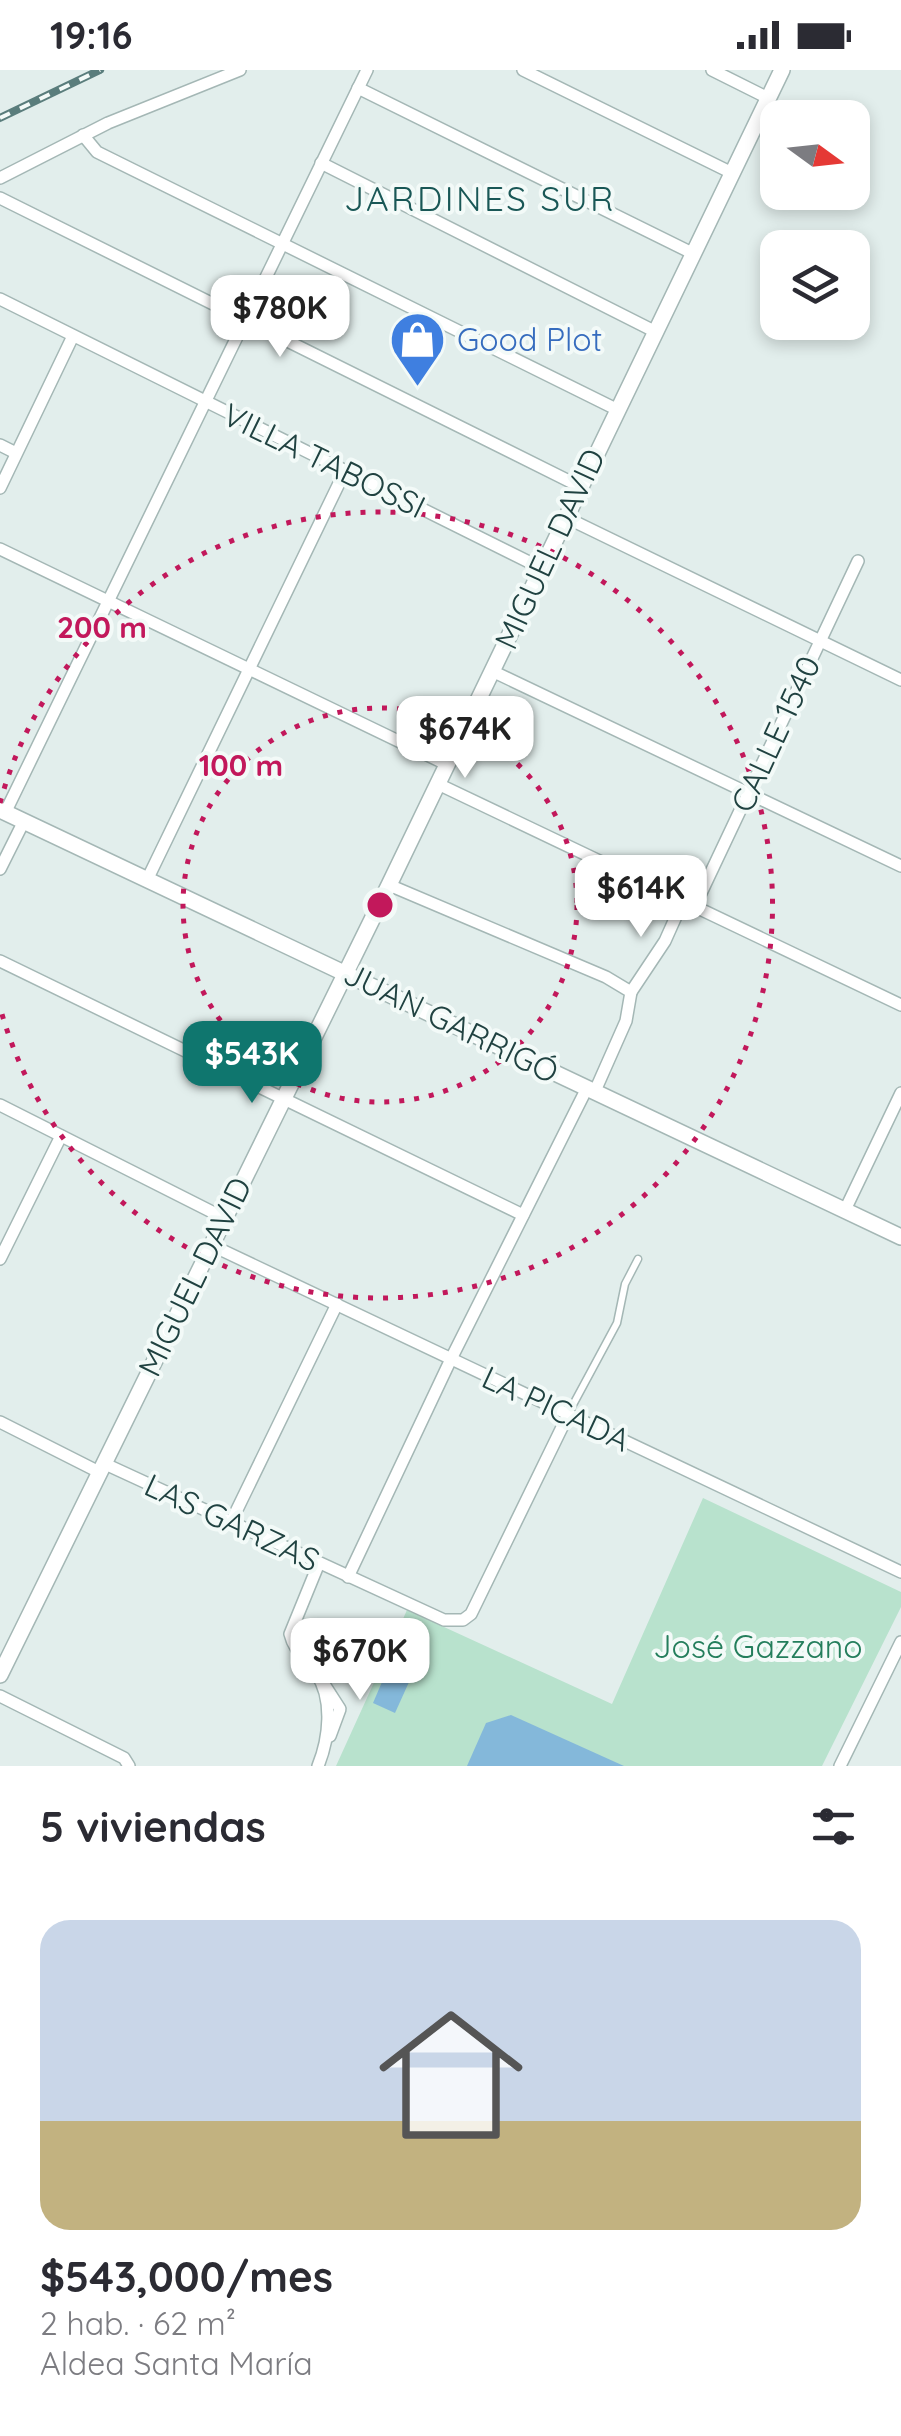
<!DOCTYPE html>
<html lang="es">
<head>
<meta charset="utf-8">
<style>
	:root { --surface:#fff; --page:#f2f2f3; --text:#2b2b33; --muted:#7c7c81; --accent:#0f766e }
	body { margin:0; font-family:Quicksand,sans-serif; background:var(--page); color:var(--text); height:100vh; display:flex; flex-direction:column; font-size:38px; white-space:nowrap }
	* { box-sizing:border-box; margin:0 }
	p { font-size:32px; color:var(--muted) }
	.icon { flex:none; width:55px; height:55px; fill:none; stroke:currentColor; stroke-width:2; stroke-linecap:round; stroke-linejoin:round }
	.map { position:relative; height:1696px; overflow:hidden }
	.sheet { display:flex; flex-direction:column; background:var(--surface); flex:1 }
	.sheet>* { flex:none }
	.needle { width:65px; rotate:105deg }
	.tools { position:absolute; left:760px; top:30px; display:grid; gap:20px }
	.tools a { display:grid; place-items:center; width:110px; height:110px; border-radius:20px; background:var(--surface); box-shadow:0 5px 15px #0003; font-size:50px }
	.price { position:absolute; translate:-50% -85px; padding:0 22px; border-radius:20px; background:#fff; color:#222; font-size:32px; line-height:65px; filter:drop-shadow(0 2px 5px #0008) }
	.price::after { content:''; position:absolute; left:50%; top:60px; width:30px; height:22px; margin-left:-15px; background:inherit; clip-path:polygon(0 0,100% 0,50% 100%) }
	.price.current { background:var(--accent); color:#fff }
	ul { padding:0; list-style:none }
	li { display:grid; align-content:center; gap:20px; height:530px; padding:0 40px }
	li span { display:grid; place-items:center; height:310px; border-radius:30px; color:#555 }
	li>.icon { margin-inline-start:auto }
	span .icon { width:180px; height:180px; fill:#fffc; stroke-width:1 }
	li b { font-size:42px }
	h2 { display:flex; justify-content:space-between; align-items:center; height:120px; padding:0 40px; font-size:42px }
	.status { display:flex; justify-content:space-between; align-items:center; height:70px; padding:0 50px; background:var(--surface); direction:ltr }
	.status svg { height:28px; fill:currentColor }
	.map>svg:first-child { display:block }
</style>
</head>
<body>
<div class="status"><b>19:16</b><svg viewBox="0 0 49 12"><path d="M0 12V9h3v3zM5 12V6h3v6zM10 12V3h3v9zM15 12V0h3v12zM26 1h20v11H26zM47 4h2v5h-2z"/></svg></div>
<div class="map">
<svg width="901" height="1696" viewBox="0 0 901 1696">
	<rect width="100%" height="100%" fill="#e2eeec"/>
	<path fill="#b8e2cd" d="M703,1428L901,1522V1537L822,1696H336L407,1540L612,1634Z"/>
	<g fill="#84b8da">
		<path d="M391,1591L414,1601L395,1643L373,1633Z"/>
		<path d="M511,1645L624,1696H467L486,1653Z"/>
	</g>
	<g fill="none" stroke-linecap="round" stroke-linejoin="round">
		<defs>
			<path id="service" d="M568,1344L617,1253L625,1214L638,1189"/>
			<g id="minor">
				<path d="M523,0L732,103"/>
				<path d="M712,0L768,28"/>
				<path d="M358,18L692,183"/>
				<path d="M83,65L97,82L616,339"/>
				<path d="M321,93L654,261"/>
				<path d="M0,108L108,53L240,0"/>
				<path d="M0,128L579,416"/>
				<path d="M0,229L541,498"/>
				<path d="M0,375L16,383"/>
				<path d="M0,418L73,266"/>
				<path d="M565,447L901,610"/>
				<path d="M0,479L448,695"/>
				<path d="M492,601L901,796"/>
				<path d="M438,714L901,935"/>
				<path d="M5,743L367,0"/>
				<path d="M0,799L24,751"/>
				<path d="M147,810L345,401"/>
				<path d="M389,815L606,907L631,922L626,951L595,1021"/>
				<path d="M694,838L858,491"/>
				<path d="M0,891L523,1145"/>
				<path d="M631,922L665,871L682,833"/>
				<path d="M0,1035L224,1148"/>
				<path d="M845,1140L901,1023"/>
				<path d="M211,1175L901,1502"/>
				<path d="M0,1189L61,1066"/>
				<path d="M0,1352L99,1402"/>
				<path d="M103,1393L444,1550H463L471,1544L568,1345"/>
				<path d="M231,1452L337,1234"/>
				<path d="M348,1507L451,1289L587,1018"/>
				<path d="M322,1611L340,1639L330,1666"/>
				<path d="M0,1626L124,1688L129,1696"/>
				<path d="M318,1696C329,1669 334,1629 316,1603C306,1589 294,1581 290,1564L319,1493"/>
				<path d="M840,1696L901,1572"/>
			</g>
			<g id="tertiary">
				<path d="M0,740L901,1167"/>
				<path d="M0,1605L389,815L782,0"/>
			</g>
		</defs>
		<use href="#service" stroke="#a4b7b5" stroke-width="9"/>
		<use href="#minor" stroke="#a4b7b5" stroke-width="14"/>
		<use href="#tertiary" stroke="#a4b7b5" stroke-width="18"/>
		<use href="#service" stroke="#fff" stroke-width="6"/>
		<use href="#minor" stroke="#fff" stroke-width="11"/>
		<use href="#tertiary" stroke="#fff" stroke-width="15"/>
		<defs>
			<path id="rail" d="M0,48L100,0"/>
		</defs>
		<use href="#rail" stroke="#5a7d7c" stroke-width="8"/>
		<use href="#rail" stroke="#f3faf8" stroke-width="4" stroke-dasharray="11" stroke-linecap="butt"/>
	</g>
	<g fill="none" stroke="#c2185b" stroke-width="5" stroke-dasharray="5 10">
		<circle cx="380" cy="835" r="197"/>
		<path d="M0 733A393 393 0 1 1 0 937"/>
	</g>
	<defs>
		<symbol id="shop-pin" viewBox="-11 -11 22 30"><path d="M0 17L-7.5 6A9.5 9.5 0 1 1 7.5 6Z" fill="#3f7fe0" stroke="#f3faf8"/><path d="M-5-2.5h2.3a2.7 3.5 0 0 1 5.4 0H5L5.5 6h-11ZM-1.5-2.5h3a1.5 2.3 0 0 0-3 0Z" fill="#fff"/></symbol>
	</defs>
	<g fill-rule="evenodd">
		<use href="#shop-pin" x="386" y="238" width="63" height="86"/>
	</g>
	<g text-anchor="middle" stroke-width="8" stroke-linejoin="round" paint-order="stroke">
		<g font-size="32" fill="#366cbe" stroke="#f3faf8" text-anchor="start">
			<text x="457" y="281">Good Plot</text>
		</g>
		<g font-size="32" fill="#204241" stroke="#f3faf8">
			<text transform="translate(324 391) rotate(26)" y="11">VILLA TABOSSI</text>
			<text transform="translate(550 479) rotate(-65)" y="11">MIGUEL DAVID</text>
			<text transform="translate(776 664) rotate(-65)" y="11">CALLE 1540</text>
			<text transform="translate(451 953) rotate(26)" y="11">JUAN GARRIGÓ</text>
			<text transform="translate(195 1207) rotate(-64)" y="11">MIGUEL DAVID</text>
			<text transform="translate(556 1339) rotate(25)" y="11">LA PICADA</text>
			<text transform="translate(232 1453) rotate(25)" y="11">LAS GARZAS</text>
		</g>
		<g font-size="32" fill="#247e5c" stroke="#f3faf8">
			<text x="758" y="1588">José Gazzano</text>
		</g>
		<g font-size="35" letter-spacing="2.5" fill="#195756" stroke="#f3faf8">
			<text x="480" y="141">JARDINES SUR</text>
		</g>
	</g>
	<circle cx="380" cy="835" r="15" fill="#c2185b" stroke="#f3faf8" stroke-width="5"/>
	<g font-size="30" text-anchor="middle" font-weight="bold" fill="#c2185b" stroke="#f3faf8" stroke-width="8" stroke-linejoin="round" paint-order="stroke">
		<text x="102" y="568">200 m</text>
		<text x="241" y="706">100 m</text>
	</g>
</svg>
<div class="tools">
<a><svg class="needle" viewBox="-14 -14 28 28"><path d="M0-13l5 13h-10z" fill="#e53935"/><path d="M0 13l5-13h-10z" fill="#7c7c81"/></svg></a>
<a><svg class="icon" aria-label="layers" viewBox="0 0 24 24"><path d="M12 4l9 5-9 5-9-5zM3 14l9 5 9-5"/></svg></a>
</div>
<b class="price" style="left:280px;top:290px">$780K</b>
<b class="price" style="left:465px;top:711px">$674K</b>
<b class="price" style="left:641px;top:870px">$614K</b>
<b class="price current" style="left:252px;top:1036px">$543K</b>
<b class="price" style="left:360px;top:1633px">$670K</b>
</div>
<section class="sheet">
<h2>5 viviendas<svg class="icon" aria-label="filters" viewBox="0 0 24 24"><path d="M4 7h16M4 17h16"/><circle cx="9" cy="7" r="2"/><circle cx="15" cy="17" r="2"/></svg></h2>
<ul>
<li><span style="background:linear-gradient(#c9d6e8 65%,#c2b280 0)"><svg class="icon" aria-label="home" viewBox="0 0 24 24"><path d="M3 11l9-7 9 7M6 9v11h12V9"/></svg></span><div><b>$543,000/mes</b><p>2 hab. · 62 m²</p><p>Aldea Santa María</p></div></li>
</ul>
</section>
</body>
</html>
